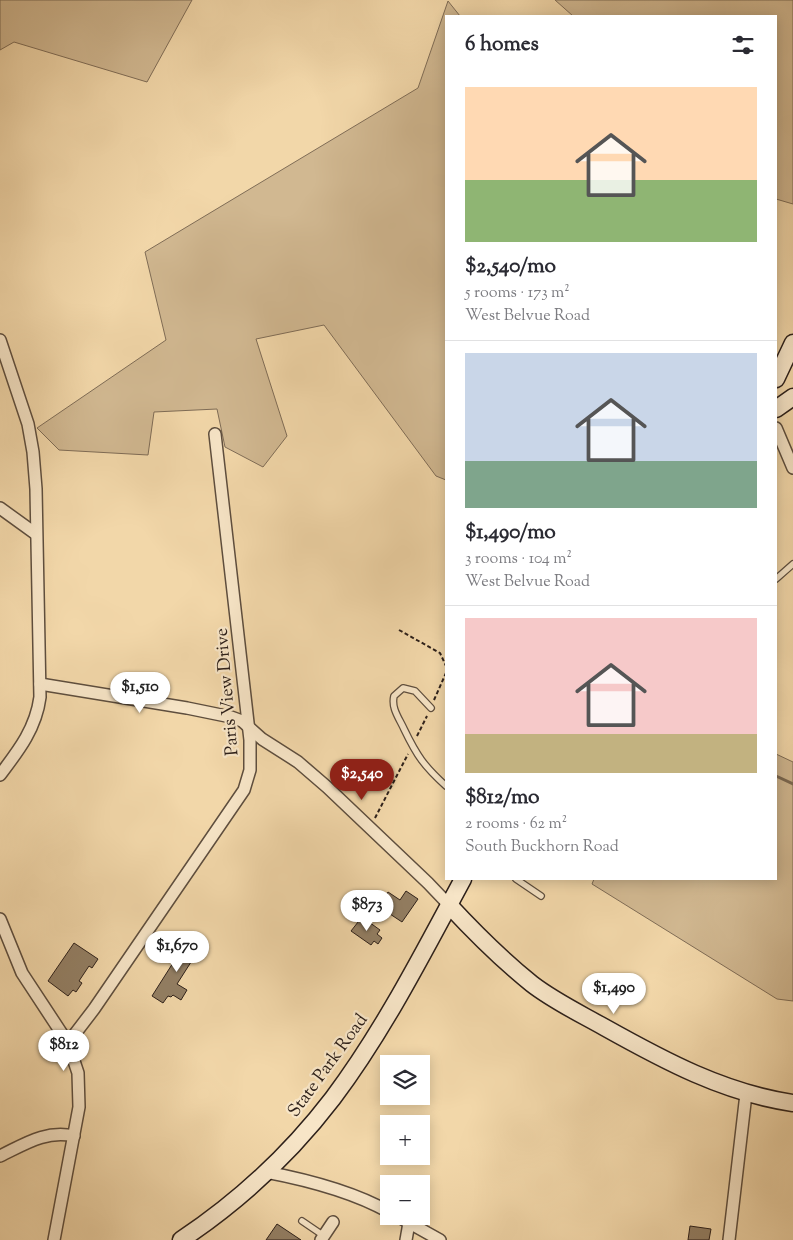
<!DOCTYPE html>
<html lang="en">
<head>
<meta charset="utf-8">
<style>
	:root { --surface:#fff; --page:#f2f2f3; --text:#2b2b33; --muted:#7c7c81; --line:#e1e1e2; --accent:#8f2418 }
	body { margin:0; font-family:"Sorts Mill Goudy",serif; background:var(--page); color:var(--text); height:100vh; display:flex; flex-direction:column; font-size:19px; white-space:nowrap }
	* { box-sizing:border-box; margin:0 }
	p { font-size:16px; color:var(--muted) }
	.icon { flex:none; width:28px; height:28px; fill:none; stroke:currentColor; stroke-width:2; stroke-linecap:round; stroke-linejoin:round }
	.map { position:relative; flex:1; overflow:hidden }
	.drawer { position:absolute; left:445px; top:15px; width:332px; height:865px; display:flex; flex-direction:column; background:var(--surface); border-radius:0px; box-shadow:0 2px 12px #0003 }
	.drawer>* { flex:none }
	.tools { position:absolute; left:380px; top:1055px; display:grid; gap:10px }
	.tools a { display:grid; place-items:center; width:50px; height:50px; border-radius:0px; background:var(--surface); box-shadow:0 2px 12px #0003; font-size:25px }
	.price { position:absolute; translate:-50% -42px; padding:0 11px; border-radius:18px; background:#fff; color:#222; font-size:16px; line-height:32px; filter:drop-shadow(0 1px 2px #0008) }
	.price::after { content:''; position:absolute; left:50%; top:30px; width:15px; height:11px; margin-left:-8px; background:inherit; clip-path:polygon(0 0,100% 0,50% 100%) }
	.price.current { background:var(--accent); color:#fff }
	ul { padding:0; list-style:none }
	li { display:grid; align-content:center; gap:10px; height:265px; padding:0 20px }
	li+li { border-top:1px solid var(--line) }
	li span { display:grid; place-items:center; height:155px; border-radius:0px; color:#555 }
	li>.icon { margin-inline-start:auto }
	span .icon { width:90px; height:90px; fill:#fffc; stroke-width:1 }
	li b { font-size:21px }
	h2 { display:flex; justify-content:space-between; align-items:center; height:60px; padding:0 20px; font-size:21px }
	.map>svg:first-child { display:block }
</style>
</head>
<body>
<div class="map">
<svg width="793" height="1240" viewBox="0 0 793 1240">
	<rect width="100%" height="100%" fill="#f2d7a9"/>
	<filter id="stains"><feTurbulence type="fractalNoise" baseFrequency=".004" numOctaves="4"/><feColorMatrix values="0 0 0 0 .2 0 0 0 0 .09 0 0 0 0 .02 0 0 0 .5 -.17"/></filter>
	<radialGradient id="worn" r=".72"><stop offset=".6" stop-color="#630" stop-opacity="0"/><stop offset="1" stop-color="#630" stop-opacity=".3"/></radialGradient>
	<g fill="#d1b891" stroke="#7f6c56">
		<path d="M0,0H192L147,82L14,42L0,50Z"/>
		<path d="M555,0H793V204L776,199V16H573Z"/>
		<path d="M448,1L460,16H446V480L436,476L324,325L256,339L287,436L263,467L225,447L217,409L154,412L148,455L59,450L37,428L166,340L145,252L418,88Z"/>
		<path d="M776,754L793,762V1001L777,999L592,884L594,879H776Z"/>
	</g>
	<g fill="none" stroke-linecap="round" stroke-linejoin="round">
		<path stroke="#7b6952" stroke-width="3" d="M776,776L793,784"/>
	</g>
	<g fill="#937f64" stroke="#2d201a">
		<path d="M406,891L418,899L402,922L378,906L388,892L400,900Z"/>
		<path d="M362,917L380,930L377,934L382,938L378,944L374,941L371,945L351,931Z"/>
		<path d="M185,939L200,948L177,984L187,990L181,1000L173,995L171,997L168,996L163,1003L152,996L178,955L175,954Z"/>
		<path d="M74,943L98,959L92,968L89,966L79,981L82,983L76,992L73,990L68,996L48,981Z"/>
		<path d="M277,1224L301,1240H266Z"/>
		<path d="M690,1226L711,1229L709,1240H688Z"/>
	</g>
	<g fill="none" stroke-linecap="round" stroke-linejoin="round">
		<defs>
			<g id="lane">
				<path d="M776,579L793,564"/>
				<path d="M431,708L415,691L403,688L394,696C391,708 399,718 404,729C417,756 424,766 446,786"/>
				<path d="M516,879L541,896"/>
				<path d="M302,1221L324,1236"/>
			</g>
			<g id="street">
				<path d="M0,340L28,424L33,452L36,489L40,697C36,728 19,750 0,775"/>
				<path d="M776,428L793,468"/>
				<path d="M0,508L36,534"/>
				<path d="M40,684L187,708L231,717L242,721L262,739L298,762L327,787L428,883L449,905"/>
				<path d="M0,919L22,973L68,1043L78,1073L79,1107L54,1240"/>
				<path d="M68,1043L94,1009L244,790L250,770V740L215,434"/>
				<path d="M0,1156C25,1144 45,1130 74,1136"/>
				<path d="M266,1172C308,1180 352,1191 389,1212"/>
				<path d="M397,1216L440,1240"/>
				<path d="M321,1240L333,1222"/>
				<path d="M406,1240L409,1223"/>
				<path d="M729,1240L746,1094"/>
			</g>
			<g id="secondary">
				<path d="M776,379L793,343"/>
				<path d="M776,409L793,397"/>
				<path d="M449,905C475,933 502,960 532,984C554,1001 579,1013 604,1027C663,1060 724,1093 793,1103"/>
				<path d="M181,1240C238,1202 291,1153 333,1098C384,1030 423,953 463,879"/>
			</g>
		</defs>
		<use href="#lane" stroke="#5e4e3e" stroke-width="8"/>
		<use href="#street" stroke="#5e4e3e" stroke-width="14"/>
		<use href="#secondary" stroke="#2d201a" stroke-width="19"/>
		<g stroke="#2d201a" stroke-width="2" stroke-dasharray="4 2.5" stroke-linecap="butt">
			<path d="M399,630L440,653L446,666"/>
			<path d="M434,700L446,673"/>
			<path d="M417,736L427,716"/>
			<path d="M375,818L408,754"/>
		</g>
		<use href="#lane" stroke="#f7e5c7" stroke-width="5.5"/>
		<use href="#street" stroke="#f7e5c7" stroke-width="11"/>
		<use href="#secondary" stroke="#f7e5c7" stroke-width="16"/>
	</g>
	<g text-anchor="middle" stroke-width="4.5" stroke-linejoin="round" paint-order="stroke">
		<g font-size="18" fill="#2d201a" stroke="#f7e5c7">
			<text transform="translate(226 692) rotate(-95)" y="6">Paris View Drive</text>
			<text transform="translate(327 1065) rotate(-54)" y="6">State Park Road</text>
		</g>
	</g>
	<rect width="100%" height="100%" filter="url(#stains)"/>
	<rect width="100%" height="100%" fill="url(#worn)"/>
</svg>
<div class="tools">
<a><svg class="icon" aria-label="layers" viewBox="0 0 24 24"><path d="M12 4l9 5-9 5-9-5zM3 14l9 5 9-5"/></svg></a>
<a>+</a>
<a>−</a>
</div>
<b class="price" style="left:140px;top:714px">$1,510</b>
<b class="price current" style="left:362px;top:801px">$2,540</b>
<b class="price" style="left:367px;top:932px">$873</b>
<b class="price" style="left:177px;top:973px">$1,670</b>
<b class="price" style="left:614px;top:1015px">$1,490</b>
<b class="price" style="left:64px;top:1072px">$812</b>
<section class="drawer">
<h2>6 homes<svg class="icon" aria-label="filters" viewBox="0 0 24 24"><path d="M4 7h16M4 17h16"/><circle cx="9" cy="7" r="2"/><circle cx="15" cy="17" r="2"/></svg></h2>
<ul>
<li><span style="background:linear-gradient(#ffd9b3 60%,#8fb573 0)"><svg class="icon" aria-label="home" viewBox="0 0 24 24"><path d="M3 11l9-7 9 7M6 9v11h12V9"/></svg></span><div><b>$2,540/mo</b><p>5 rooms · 173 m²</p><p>West Belvue Road</p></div></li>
<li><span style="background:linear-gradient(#c9d6e8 70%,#7fa58c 0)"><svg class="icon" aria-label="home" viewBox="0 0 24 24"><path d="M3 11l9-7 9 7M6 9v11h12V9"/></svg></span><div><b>$1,490/mo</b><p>3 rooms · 104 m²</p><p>West Belvue Road</p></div></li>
<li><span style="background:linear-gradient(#f6c9c9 75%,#c2b280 0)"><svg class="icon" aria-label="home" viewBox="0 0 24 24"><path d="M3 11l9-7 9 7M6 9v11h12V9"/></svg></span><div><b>$812/mo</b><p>2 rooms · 62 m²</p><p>South Buckhorn Road</p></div></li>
</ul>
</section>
</div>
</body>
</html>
